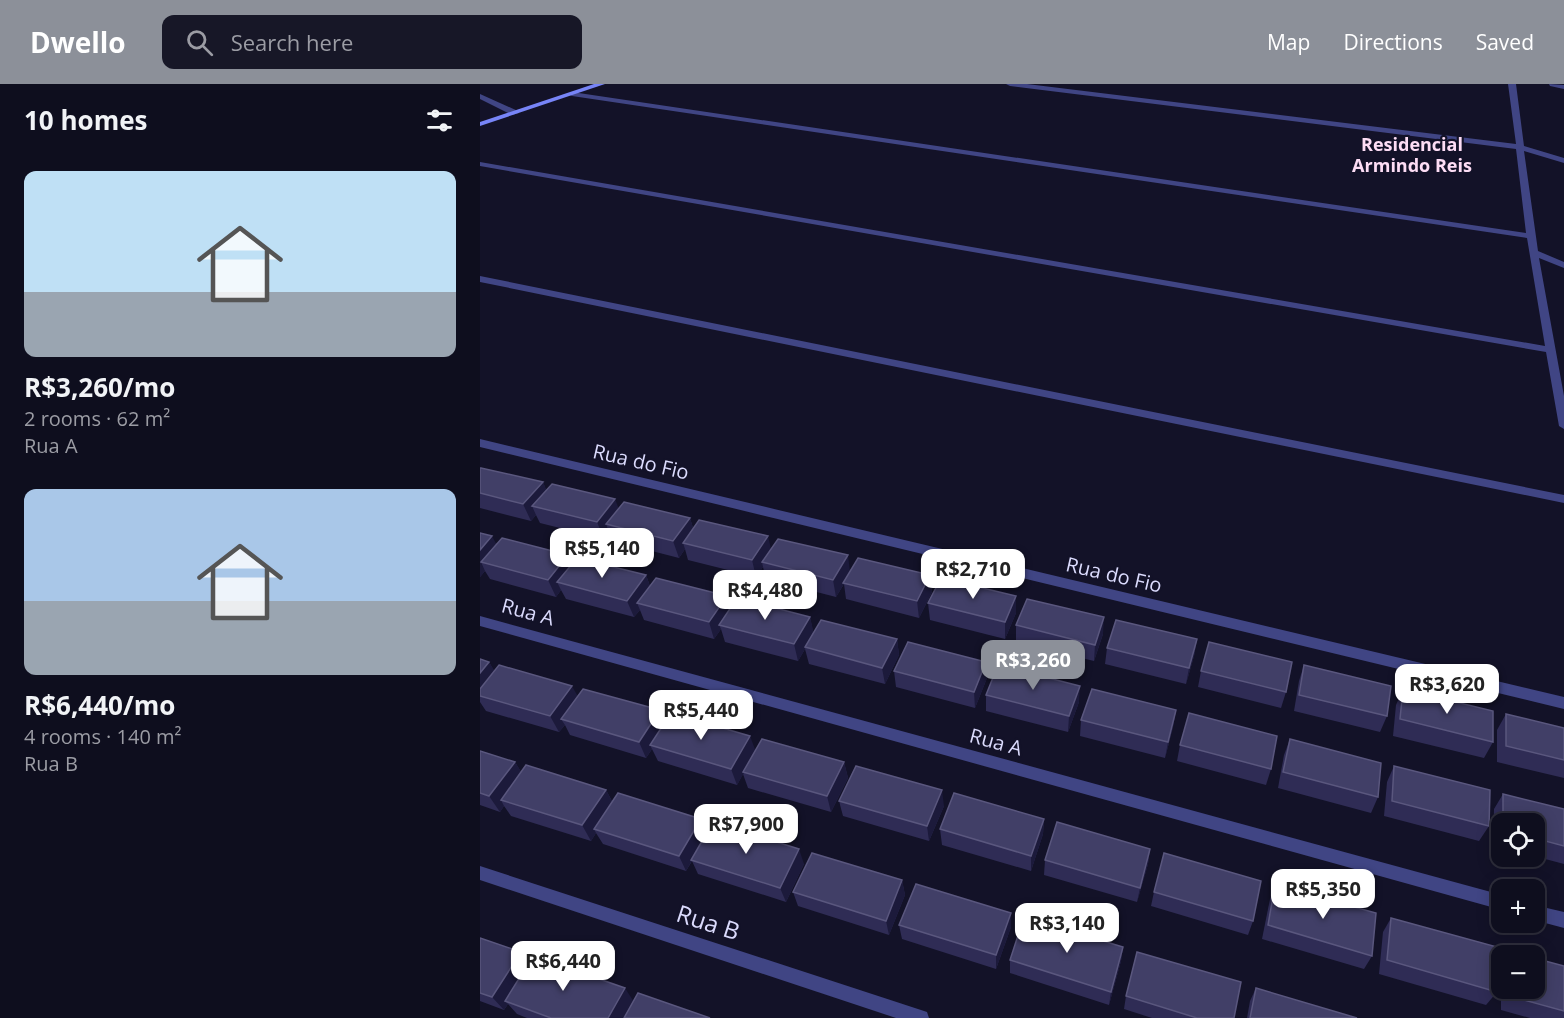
<!DOCTYPE html>
<html lang="en">
<head>
<meta charset="utf-8">
<style>
	:root { --surface:#0e0e1e; --page:#171727; --text:#f1f3f6; --muted:#9b9ca4; --line:#2e2e3c; --accent:#8c9099 }
	body { margin:0; font-family:"Open Sans",sans-serif; background:var(--page); color:var(--text); height:100vh; display:flex; flex-direction:column; font-size:22px; white-space:nowrap }
	* { box-sizing:border-box; margin:0 }
	p { font-size:20px; color:var(--muted) }
	.icon { flex:none; width:33px; height:33px; fill:none; stroke:currentColor; stroke-width:2; stroke-linecap:round; stroke-linejoin:round }
	.map { position:relative; flex:1; overflow:hidden }
	.panel { display:flex; flex-direction:column; background:var(--surface); width:480px }
	.panel>* { flex:none }
	.buttons { position:absolute; left:1011px; top:729px; display:grid; gap:12px }
	.buttons a { display:grid; place-items:center; width:54px; height:54px; border-radius:12px; background:var(--surface); box-shadow:0 3px 15px #0003,0 0 0 2px var(--line); font-size:30px }
	.price { position:absolute; translate:-50% -51px; padding:0 14px; border-radius:12px; background:#fff; color:#222; font-size:20px; line-height:39px; filter:drop-shadow(0 2px 3px #0008) }
	.price::after { content:''; position:absolute; left:50%; top:36px; width:18px; height:14px; margin-left:-9px; background:inherit; clip-path:polygon(0 0,100% 0,50% 100%) }
	.price.active { background:var(--accent); color:#fff }
	ul { padding:0; list-style:none }
	li { display:grid; align-content:center; gap:12px; height:318px; padding:0 24px }
	li span { display:grid; place-items:center; height:186px; border-radius:12px; color:#555 }
	li>.icon { margin-inline-start:auto }
	span .icon { width:108px; height:108px; fill:#fffc; stroke-width:1 }
	li b { font-size:26px }
	h2 { display:flex; justify-content:space-between; align-items:center; height:72px; padding:0 24px; font-size:26px }
	header { display:flex; align-items:center; gap:36px; box-sizing:border-box; height:84px; padding:0 30px; background:var(--accent); color:#fff }
	header strong { font-size:28px }
	nav { display:flex; gap:33px; margin-inline-start:auto; font-size:21px }
	.search { width:420px; height:54px; background:var(--page); display:flex; align-items:center; gap:15px; box-sizing:border-box; padding:0 21px; border-radius:12px; color:var(--muted); font-size:22px }
	main { display:flex; flex:1; min-height:0 }
	.map>svg:first-child { display:block }
</style>
</head>
<body>
<header>
<strong>Dwello</strong>
<div class="search"><svg class="icon" aria-label="search" viewBox="0 0 24 24"><circle cx="10" cy="10" r="6"/><path d="M15 15l6 6"/></svg>Search here</div>
<nav><a>Map</a><a>Directions</a><a>Saved</a></nav>
</header>
<main>
<section class="panel">
<h2>10 homes<svg class="icon" aria-label="filters" viewBox="0 0 24 24"><path d="M4 7h16M4 17h16"/><circle cx="9" cy="7" r="2"/><circle cx="15" cy="17" r="2"/></svg></h2>
<ul>
<li><span style="background:linear-gradient(#bfe0f5 65%,#9aa5b1 0)"><svg class="icon" aria-label="home" viewBox="0 0 24 24"><path d="M3 11l9-7 9 7M6 9v11h12V9"/></svg></span><div><b>R$3,260/mo</b><p>2 rooms · 62 m²</p><p>Rua A</p></div></li>
<li><span style="background:linear-gradient(#a9c7e8 60%,#9aa5b1 0)"><svg class="icon" aria-label="home" viewBox="0 0 24 24"><path d="M3 11l9-7 9 7M6 9v11h12V9"/></svg></span><div><b>R$6,440/mo</b><p>4 rooms · 140 m²</p><p>Rua B</p></div></li>
</ul>
</section>
<div class="map">
<svg width="1084" height="934" viewBox="0 0 1084 934">
	<rect width="100%" height="100%" fill="#131228"/>
	<g fill="none" stroke-linecap="round" stroke-linejoin="round">
		<g fill="#404584" fill-rule="evenodd">
			<path d="M526,0H547L1036,60L1028,0H1036L1044,62L1084,74V79L1044,67L1058,167L1084,178V184L1059,174L1084,312V345L1079,342L1066,268L0,82V78L1065,262L1047,154L92,12L88,10L92,8L1046,149L1036,65L530,2Z"/>
			<path d="M1069,0L1084,1V5L1070,2Z"/>
			<path d="M0,10L38,27L39,29L32,31L0,15Z"/>
			<path d="M0,192L1084,411V419L0,198Z"/>
			<path d="M0,355L1084,613V625L0,363Z"/>
			<path d="M0,532L1022,811V826L0,542Z"/>
			<path d="M0,782L441,926L447,928L449,934H416L0,796Z"/>
			<path d="M1054,821L1084,828V844L1054,836Z"/>
		</g>
		<path fill="#7784f7" fill-rule="evenodd" d="M114,0H125L0,42V38Z"/>
	</g>
	<g fill="#2f2c55">
		<path d="M0,384L63,398L66,406L139,425L210,434L213,444L370,487L450,491L452,508L439,534L366,515L364,500L356,513L286,495L283,483L276,493L208,476L205,465L199,474L133,457L129,448L124,455L60,439L56,431L51,437L0,424Z"/>
		<path d="M0,449L17,460L92,480L166,491L170,502L247,512L250,524L330,533L333,548L417,555L419,571L405,600L329,580L325,565L318,577L245,558L241,545L234,555L164,536L160,526L154,533L86,515L81,506L76,513L10,495L5,487L0,493Z"/>
		<path d="M448,519L536,529L525,555L450,536Z"/>
		<path d="M536,541L623,550L614,577L536,558Z"/>
		<path d="M717,555L714,572L706,600L625,580L627,564Z"/>
		<path d="M0,575L9,578L14,587L98,612L180,626L185,638L275,666L364,678L368,694L351,728L268,704L263,690L257,701L178,677L172,665L166,674L90,651L85,641L79,648L6,627L0,618Z"/>
		<path d="M506,578L507,594L495,624L416,603L414,587Z"/>
		<path d="M824,581L907,632L900,648L814,627L819,597Z"/>
		<path d="M721,587L806,608L801,624L718,603Z"/>
		<path d="M923,605L1013,658L1004,674L913,652L916,621Z"/>
		<path d="M506,611L599,618L588,648L506,627Z"/>
		<path d="M696,626L693,643L685,674L600,652L601,636Z"/>
		<path d="M1026,630L1084,644V694L1017,678V646Z"/>
		<path d="M810,655L898,713L891,729L798,704L804,671Z"/>
		<path d="M700,661L791,685L786,701L697,677Z"/>
		<path d="M0,667L35,678L41,688L126,706L132,717L221,735L227,749L324,780L306,818L218,790L212,777L206,787L123,760L116,749L111,757L31,732L24,722L20,728L0,721Z"/>
		<path d="M914,682L1009,742L999,757L904,732L907,698Z"/>
		<path d="M1023,710L1084,725V780L1054,772V740H1022V763L1013,761L1014,725Z"/>
		<path d="M359,717L464,722L449,757L363,732Z"/>
		<path d="M564,735L563,750L551,787L462,761L460,745Z"/>
		<path d="M670,765L668,780L657,818L564,791L565,776Z"/>
		<path d="M422,796L425,811L409,851L318,822L313,808Z"/>
		<path d="M795,801L892,872L884,885L782,855L790,815Z"/>
		<path d="M674,808L773,837L768,851L671,822Z"/>
		<path d="M911,834L1017,908L1006,921L899,890L903,848Z"/>
		<path d="M419,841L531,843L516,885L422,855Z"/>
		<path d="M0,854L41,868L49,878L154,917L230,934H47L37,930L28,920L24,926L0,917Z"/>
		<path d="M643,863L641,877L629,921L530,889V876Z"/>
		<path d="M1021,881L1022,904H1054L1084,882V934H1050L1021,926Z"/>
		<path d="M776,904L877,934H767L770,917Z"/>
		<path d="M646,912L754,934H672L644,925Z"/>
	</g>
	<g fill="#1c1a3b">
		<path d="M63,398L70,415L52,422L56,431L51,437L43,420Z"/>
		<path d="M135,415L142,433L126,440L129,448L124,455L117,438Z"/>
		<path d="M210,434L215,451L203,459L205,465L199,474L193,457Z"/>
		<path d="M12,452L21,469L1,478L5,487L0,493V466Z"/>
		<path d="M288,452L292,469L282,478L283,483L276,493L272,476Z"/>
		<path d="M88,471L95,488L77,498L81,506L76,513L68,496Z"/>
		<path d="M368,471L370,488L363,499L364,500L356,513L353,496Z"/>
		<path d="M166,491L172,508L157,519L160,526L154,533L147,517Z"/>
		<path d="M450,491L452,508L439,534L437,517Z"/>
		<path d="M247,512L252,529L239,541L241,545L234,555L229,538Z"/>
		<path d="M536,512V529L525,555V538Z"/>
		<path d="M330,533L334,550L325,563V565L318,577L314,560Z"/>
		<path d="M624,533L623,550L614,577L615,561Z"/>
		<path d="M417,555L419,571L405,600L402,584Z"/>
		<path d="M717,555L714,572L706,600L709,584Z"/>
		<path d="M9,578L19,594L0,612V589Z"/>
		<path d="M506,578L507,594L495,624L494,608Z"/>
		<path d="M92,602L101,618L81,635L85,641L79,648L70,632Z"/>
		<path d="M600,602L599,618L588,648L589,632Z"/>
		<path d="M180,626L187,642L170,661L172,665L166,674L159,658Z"/>
		<path d="M696,626L693,643L685,674L688,658Z"/>
		<path d="M270,652L276,668L257,701L251,685Z"/>
		<path d="M35,678L45,694L21,716L24,722L20,728L9,712Z"/>
		<path d="M364,678L368,694L351,728L347,712Z"/>
		<path d="M126,706L134,721L114,745L116,749L111,757L102,741Z"/>
		<path d="M462,706L464,722L449,757L447,742Z"/>
		<path d="M221,735L227,750L206,787L199,772Z"/>
		<path d="M564,735L563,750L551,787V772Z"/>
		<path d="M319,765L324,780L306,818L300,804Z"/>
		<path d="M670,765L668,780L657,818L660,804Z"/>
		<path d="M422,796L425,811L409,851L406,837Z"/>
		<path d="M531,829V843L516,885V871Z"/>
		<path d="M643,863L641,877L629,921L631,908Z"/>
		<path d="M41,868L52,882L25,917L28,920L24,926L12,913Z"/>
		<path d="M145,904L154,918L145,934H128Z"/>
	</g>
	<g fill="#413f67" stroke="#5a577e" stroke-width="1.5">
		<path d="M0,384H1L63,398L43,420L0,409Z"/>
		<path d="M72,400L135,415L117,438L52,422Z"/>
		<path d="M144,418L210,434L193,457L126,440Z"/>
		<path d="M219,436L288,452L272,476L203,459Z"/>
		<path d="M0,449L12,452L0,466Z"/>
		<path d="M22,454L88,471L68,496L1,478Z"/>
		<path d="M298,455L368,471L353,496L282,478Z"/>
		<path d="M97,474L166,491L147,517L77,498Z"/>
		<path d="M378,474L450,491L437,517L363,499Z"/>
		<path d="M176,494L247,512L229,538L157,519Z"/>
		<path d="M461,494L536,512L525,538L448,519Z"/>
		<path d="M257,514L330,533L314,560L239,541Z"/>
		<path d="M547,515L624,533L615,561L536,541Z"/>
		<path d="M341,536L417,555L402,584L325,563Z"/>
		<path d="M636,536L717,555L709,584L627,564Z"/>
		<path d="M428,558L506,578L494,608L414,587Z"/>
		<path d="M729,558L812,578L806,608L721,587Z"/>
		<path d="M0,575L9,578L0,589Z"/>
		<path d="M19,581L92,602L70,632L0,612V605Z"/>
		<path d="M518,581L600,602L589,632L506,611Z"/>
		<path d="M824,581L911,602L907,632L819,611Z"/>
		<path d="M103,605L180,626L159,658L81,635Z"/>
		<path d="M612,605L696,626L688,658L601,636Z"/>
		<path d="M923,605L1013,627V658L920,635Z"/>
		<path d="M191,629L270,652L251,685L170,661Z"/>
		<path d="M709,629L797,652L791,685L700,661Z"/>
		<path d="M1026,630L1084,644V676L1026,662Z"/>
		<path d="M282,655L364,678L347,712L263,688Z"/>
		<path d="M810,655L901,679L898,713L803,688Z"/>
		<path d="M0,667L35,678L9,712L0,709Z"/>
		<path d="M46,681L126,706L102,741L21,716Z"/>
		<path d="M376,682L462,706L447,742L359,717Z"/>
		<path d="M914,682L1010,706L1009,742L912,717Z"/>
		<path d="M138,709L221,735L199,772L114,745Z"/>
		<path d="M474,709L564,735L551,772L460,745Z"/>
		<path d="M1023,710L1084,725V762L1054,754V740H1023Z"/>
		<path d="M233,738L319,765L300,804L211,776Z"/>
		<path d="M577,738L670,765L660,804L565,776Z"/>
		<path d="M332,769L422,796L406,837L313,808Z"/>
		<path d="M684,769L781,797L773,837L674,808Z"/>
		<path d="M436,800L531,829L516,871L419,841Z"/>
		<path d="M795,801L896,829L892,872L788,841Z"/>
		<path d="M544,833L643,863L631,908L530,876Z"/>
		<path d="M911,834L1017,863V908L907,876Z"/>
		<path d="M0,854L41,868L12,913L0,909Z"/>
		<path d="M1033,867L1047,872H1033Z"/>
		<path d="M657,868L761,898L754,934H717L646,912Z"/>
		<path d="M53,872L145,904L128,934H71L25,917Z"/>
		<path d="M1054,874L1084,882V927L1033,913V904H1054Z"/>
		<path d="M776,904L877,934H770Z"/>
		<path d="M158,909L230,934H144Z"/>
	</g>
	<g text-anchor="middle" stroke-width="4.5" stroke-linejoin="round" paint-order="stroke">
		<g font-size="18" font-weight="bold" fill="#fdddf5" stroke="#131228">
			<text x="932" y="67">Residencial<tspan x="932" dy="21">Armindo Reis</tspan></text>
		</g>
		<g font-size="20" fill="#dbdbfd" stroke="#131228">
			<text transform="translate(161 378) rotate(13)" y="7">Rua do Fio</text>
			<text transform="translate(634 491) rotate(13)" y="7">Rua do Fio</text>
			<text transform="translate(48 528) rotate(15)" y="7">Rua A</text>
			<text transform="translate(516 658) rotate(15)" y="7">Rua A</text>
		</g>
		<g font-size="24" fill="#dbdbfd" stroke="#131228">
			<text transform="translate(228 839) rotate(18)" y="8">Rua B</text>
		</g>
	</g>
</svg>
<div class="buttons">
<a><svg class="icon" aria-label="locate" viewBox="0 0 24 24"><circle cx="12" cy="12" r="6"/><path d="M12 2v4M12 18v4M2 12h4M18 12h4"/></svg></a>
<a>+</a>
<a>−</a>
</div>
<b class="price" style="left:122px;top:495px">R$5,140</b>
<b class="price" style="left:493px;top:516px">R$2,710</b>
<b class="price" style="left:285px;top:537px">R$4,480</b>
<b class="price active" style="left:553px;top:607px">R$3,260</b>
<b class="price" style="left:967px;top:631px">R$3,620</b>
<b class="price" style="left:221px;top:657px">R$5,440</b>
<b class="price" style="left:266px;top:771px">R$7,900</b>
<b class="price" style="left:843px;top:836px">R$5,350</b>
<b class="price" style="left:587px;top:870px">R$3,140</b>
<b class="price" style="left:83px;top:908px">R$6,440</b>
</div>
</main>
</body>
</html>
